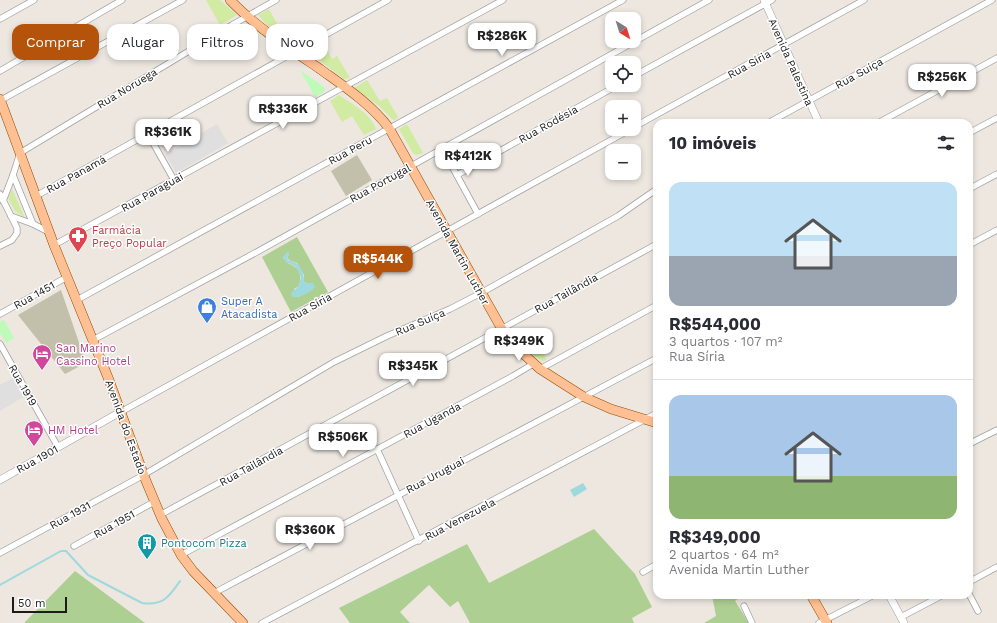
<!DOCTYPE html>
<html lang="pt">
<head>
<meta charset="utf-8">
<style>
	:root { --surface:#fff; --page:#f7f7f7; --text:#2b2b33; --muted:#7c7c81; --line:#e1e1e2; --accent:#b45309 }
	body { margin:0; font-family:"Work Sans",sans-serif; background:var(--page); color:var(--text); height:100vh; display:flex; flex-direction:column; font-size:15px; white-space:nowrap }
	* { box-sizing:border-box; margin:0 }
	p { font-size:13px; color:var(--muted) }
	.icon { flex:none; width:22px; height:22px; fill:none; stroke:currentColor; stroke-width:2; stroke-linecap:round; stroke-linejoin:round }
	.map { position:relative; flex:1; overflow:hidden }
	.panel { position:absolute; left:653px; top:119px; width:320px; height:480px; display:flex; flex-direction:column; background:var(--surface); border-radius:12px; box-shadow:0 2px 6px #0003 }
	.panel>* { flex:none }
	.guide { position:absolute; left:12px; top:24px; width:380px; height:36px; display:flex; gap:8px }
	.needle { width:26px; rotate:142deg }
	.controls { position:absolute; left:605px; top:12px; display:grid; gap:8px }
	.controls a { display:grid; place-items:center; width:36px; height:36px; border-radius:8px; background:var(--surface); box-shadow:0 2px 6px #0003; font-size:20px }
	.scale { position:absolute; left:12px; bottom:10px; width:55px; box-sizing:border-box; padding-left:4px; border:2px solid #1b1b1b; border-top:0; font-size:11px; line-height:14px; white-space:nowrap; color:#1b1b1b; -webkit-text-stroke:3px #fff; paint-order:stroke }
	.price { position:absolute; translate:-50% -34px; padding:0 9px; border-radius:8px; background:#fff; color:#222; font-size:13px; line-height:26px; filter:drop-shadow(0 1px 2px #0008) }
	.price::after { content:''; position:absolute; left:50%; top:24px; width:12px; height:9px; margin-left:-6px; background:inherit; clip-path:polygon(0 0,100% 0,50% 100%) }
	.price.active { background:var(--accent); color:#fff }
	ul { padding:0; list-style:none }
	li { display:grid; align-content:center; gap:8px; height:212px; padding:0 16px }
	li+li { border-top:1px solid var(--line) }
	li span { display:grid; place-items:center; height:124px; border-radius:12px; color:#555 }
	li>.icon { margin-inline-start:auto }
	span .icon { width:72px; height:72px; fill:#fffc; stroke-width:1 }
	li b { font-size:17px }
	h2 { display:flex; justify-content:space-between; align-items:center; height:48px; padding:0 16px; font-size:17px }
	.pill { padding:0 14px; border-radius:12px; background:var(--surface); box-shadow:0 2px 6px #0003; font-size:14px; line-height:36px }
	.pill.active { background:var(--accent); color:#fff }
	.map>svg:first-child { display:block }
</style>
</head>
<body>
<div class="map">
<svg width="997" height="623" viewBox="0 0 997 623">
	<rect width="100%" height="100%" fill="#ede7e0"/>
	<g fill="#c2bfab">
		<path d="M357,155L372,180L346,196L331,171Z"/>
		<path d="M61,290L86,363L65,374L18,315Z"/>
	</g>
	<g fill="#d1eba2">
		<path d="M206,0H220L237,15L220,25Z"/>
		<path d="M269,9L281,31L267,25L258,15Z"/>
		<path d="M241,27L258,37L245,44L238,29Z"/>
		<path d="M323,41L332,59L337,56L350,78L344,79L309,53L308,51L309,48Z"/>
		<path d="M367,80L380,101L387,98L398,117L395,120L392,119L379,106L354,88Z"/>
		<path d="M339,95C352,104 371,114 376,129L364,135L352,116L342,122L330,101Z"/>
		<path d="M407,124L423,153L416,155L413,153L399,129Z"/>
		<path d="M12,189L25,218L15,211L8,198Z"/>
		<path d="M536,342L547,360L542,361L534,356L526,348Z"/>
	</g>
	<g fill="#adcf92" fill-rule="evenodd">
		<path d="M297,237L328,292L291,312L262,257ZM289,255L287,257L289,260L297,263L304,275V282L306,283H309L313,289L298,297L294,289L299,286C305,262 288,269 283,257Z"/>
		<path d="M594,529L635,574L652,607L632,618L634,623H470L458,601L450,607L429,585L400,612L410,623H350L339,608L467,544L489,583Z"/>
		<path d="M75,571L145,623H24Z"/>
		<path d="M712,595H743L735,601L749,623H704L716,616Z"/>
	</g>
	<g fill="#befbb9">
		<path d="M300,70L323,86L325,89L324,92L315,97Z"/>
		<path d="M4,320L14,338L6,343L0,333V322Z"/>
	</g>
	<g fill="#dfdfdf">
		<path d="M217,124L228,143L176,173L165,154Z"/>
		<path d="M13,378L23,397L0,411V385Z"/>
	</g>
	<g fill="#9ed9de">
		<path d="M287,252H289V255L287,257L288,260C300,262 304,271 304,282L306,283H313L315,287C310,293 300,298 292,297L291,293L299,286L301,277L296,267L285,261L283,257Z"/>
		<path d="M583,483L587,489L574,497L570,490Z"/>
	</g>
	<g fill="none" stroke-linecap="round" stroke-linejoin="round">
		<path stroke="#9ed9de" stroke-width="2" d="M0,585L61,551H66L88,575L142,603C163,606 169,597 180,581"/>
		<defs>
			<g id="minor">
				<path d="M0,19L34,0"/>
				<path d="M0,71L122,0"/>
				<path d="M634,76L772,0"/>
				<path d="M1,100L183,0"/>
				<path d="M768,123L992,0"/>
				<path d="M878,123L997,58"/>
				<path d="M634,127L864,0"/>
				<path d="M969,133L997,118"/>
				<path d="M148,134L174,180"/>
				<path d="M442,148L478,214"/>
				<path d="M457,175L618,85"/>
				<path d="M969,189L997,174"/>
				<path d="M0,194L17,228V233L12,240L0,246"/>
				<path d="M36,196L388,0"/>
				<path d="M3,201L13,175"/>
				<path d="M11,216L33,224"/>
				<path d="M49,232L33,224L13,175L20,153L232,25L276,0"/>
				<path d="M54,245L503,0"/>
				<path d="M969,245L997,230"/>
				<path d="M77,300L623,0"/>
				<path d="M0,314L67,277"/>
				<path d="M93,340L255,253L709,0"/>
				<path d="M0,344L58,447"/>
				<path d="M540,369L657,305"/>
				<path d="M119,413L631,129"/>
				<path d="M969,444L997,430"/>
				<path d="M377,449L419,541"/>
				<path d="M160,515L657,244"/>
				<path d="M74,546L154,502"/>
				<path d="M0,553L140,477L334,362L387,336L450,309L481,293L618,216L657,189"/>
				<path d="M181,555L513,376L533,364"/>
				<path d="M643,572L657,564"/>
				<path d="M969,582L997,567"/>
				<path d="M214,593L657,358"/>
				<path d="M969,594L978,611"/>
				<path d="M744,606L752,623"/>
				<path d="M901,617L943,595"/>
				<path d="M262,623L657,413"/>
				<path d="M819,623L874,595"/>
			</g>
			<g id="tertiary">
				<path d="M764,0L819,123"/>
				<path d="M0,480L115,415"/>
				<path d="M889,595L904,623"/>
			</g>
			<g id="primary">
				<path d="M230,0C256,27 289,48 320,69C345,87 371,104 389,128L508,340L540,369L584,397L611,409L657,423"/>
				<path d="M0,99L54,245L109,380L146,481L162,519L181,555L193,571L243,623"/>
				<path d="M811,595L827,623"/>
			</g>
		</defs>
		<use href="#minor" stroke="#a2a2a2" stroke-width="7"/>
		<use href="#tertiary" stroke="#a2a2a2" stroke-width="8"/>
		<use href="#primary" stroke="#924c00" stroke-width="10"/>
		<use href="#minor" stroke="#fff" stroke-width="5.5"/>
		<use href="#tertiary" stroke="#fff" stroke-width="7"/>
		<use href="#primary" stroke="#ffc093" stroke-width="9"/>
	</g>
	<defs>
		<symbol id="pharmacy-pin" viewBox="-11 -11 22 30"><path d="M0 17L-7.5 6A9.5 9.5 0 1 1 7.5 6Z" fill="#e0444e" stroke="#fff"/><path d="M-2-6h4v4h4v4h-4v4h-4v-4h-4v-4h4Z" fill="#fff"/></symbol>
		<symbol id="shop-pin" viewBox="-11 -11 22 30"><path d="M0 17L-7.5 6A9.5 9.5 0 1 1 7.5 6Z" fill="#3f7fe0" stroke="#fff"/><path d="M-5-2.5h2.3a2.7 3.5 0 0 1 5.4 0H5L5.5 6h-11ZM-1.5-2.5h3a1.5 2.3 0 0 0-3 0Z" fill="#fff"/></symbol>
		<symbol id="hotel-pin" viewBox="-11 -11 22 30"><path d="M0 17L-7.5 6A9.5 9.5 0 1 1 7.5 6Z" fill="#d1479c" stroke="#fff"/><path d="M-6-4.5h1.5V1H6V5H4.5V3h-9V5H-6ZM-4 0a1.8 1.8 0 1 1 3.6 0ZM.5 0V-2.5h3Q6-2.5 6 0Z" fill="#fff"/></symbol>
		<symbol id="building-pin" viewBox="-11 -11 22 30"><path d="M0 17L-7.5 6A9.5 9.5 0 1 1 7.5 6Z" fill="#0f9aa8" stroke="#fff"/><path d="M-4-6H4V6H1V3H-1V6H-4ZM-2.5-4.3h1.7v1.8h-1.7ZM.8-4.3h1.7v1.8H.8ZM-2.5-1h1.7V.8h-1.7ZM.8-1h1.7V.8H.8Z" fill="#fff"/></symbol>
	</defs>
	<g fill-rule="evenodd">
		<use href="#pharmacy-pin" x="67" y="225" width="22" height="30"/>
		<use href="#shop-pin" x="196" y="296" width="22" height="30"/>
		<use href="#hotel-pin" x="31" y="343" width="22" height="30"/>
		<use href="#hotel-pin" x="23" y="419" width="22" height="30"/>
		<use href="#building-pin" x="136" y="532" width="22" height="30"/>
	</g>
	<g text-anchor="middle" stroke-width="3" stroke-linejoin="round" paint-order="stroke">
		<g font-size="11" fill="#1b1b1b" stroke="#fff">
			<text transform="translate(791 62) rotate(66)" y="4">Avenida Palestina</text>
			<text transform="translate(749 64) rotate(-29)" y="4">Rua Síria</text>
			<text transform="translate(859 73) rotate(-29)" y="4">Rua Suíça</text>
			<text transform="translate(127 88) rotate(-31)" y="4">Rua Noruega</text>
			<text transform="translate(548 124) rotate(-29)" y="4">Rua Rodésia</text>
			<text transform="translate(350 150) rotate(-29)" y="4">Rua Peru</text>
			<text transform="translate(76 174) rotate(-29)" y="4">Rua Panamá</text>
			<text transform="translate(380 183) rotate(-29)" y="4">Rua Portugal</text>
			<text transform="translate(152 192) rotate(-29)" y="4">Rua Paraguai</text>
			<text transform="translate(458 252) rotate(61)" y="4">Avenida Martin Luther</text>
			<text transform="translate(566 293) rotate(-29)" y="4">Rua Tailândia</text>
			<text transform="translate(34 295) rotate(-29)" y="4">Rua 1451</text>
			<text transform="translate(310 307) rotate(-29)" y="4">Rua Síria</text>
			<text transform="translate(420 322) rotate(-23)" y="4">Rua Suíça</text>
			<text transform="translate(23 385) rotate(60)" y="4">Rua 1919</text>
			<text transform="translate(432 420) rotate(-28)" y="4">Rua Uganda</text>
			<text transform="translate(126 427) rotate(70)" y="4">Avenida do Estado</text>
			<text transform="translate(37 459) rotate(-29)" y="4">Rua 1901</text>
			<text transform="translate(251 466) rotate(-29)" y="4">Rua Tailândia</text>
			<text transform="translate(435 475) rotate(-28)" y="4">Rua Uruguai</text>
			<text transform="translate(70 515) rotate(-29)" y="4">Rua 1931</text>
			<text transform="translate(460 519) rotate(-28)" y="4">Rua Venezuela</text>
			<text transform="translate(114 524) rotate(-29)" y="4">Rua 1951</text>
		</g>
		<g font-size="11" fill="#be3a42" stroke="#fff" text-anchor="start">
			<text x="92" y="234">Farmácia<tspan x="92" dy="13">Preço Popular</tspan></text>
		</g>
		<g font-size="11" fill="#366cbe" stroke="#fff" text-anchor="start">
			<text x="221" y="305">Super A<tspan x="221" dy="13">Atacadista</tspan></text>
		</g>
		<g font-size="11" fill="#b23c85" stroke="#fff" text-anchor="start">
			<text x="56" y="352">San Marino<tspan x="56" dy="13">Cassino Hotel</tspan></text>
			<text x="48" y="434">HM Hotel</text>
		</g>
		<g font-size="11" fill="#0d838f" stroke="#fff" text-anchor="start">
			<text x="161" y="547">Pontocom Pizza</text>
		</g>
	</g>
</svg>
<div class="controls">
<a><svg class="needle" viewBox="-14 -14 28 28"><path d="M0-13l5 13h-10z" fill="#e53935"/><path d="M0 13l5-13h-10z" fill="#7c7c81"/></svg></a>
<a><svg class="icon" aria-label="locate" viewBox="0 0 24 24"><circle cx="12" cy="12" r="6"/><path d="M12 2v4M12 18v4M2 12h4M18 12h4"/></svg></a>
<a>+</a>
<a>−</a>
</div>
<div class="scale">50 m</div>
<b class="price" style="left:502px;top:57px">R$286K</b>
<b class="price" style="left:942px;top:98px">R$256K</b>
<b class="price" style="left:283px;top:130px">R$336K</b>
<b class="price" style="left:168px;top:153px">R$361K</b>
<b class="price" style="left:468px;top:177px">R$412K</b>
<b class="price active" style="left:378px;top:280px">R$544K</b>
<b class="price" style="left:519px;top:362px">R$349K</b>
<b class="price" style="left:413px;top:387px">R$345K</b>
<b class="price" style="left:343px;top:458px">R$506K</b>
<b class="price" style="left:310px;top:551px">R$360K</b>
<div class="guide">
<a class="pill active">Comprar</a>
<a class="pill">Alugar</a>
<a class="pill">Filtros</a>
<a class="pill">Novo</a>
</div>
<section class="panel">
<h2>10 imóveis<svg class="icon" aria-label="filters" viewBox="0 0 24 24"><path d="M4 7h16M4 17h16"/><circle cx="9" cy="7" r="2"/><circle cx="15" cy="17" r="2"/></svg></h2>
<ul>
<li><span style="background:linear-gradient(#bfe0f5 60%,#9aa5b1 0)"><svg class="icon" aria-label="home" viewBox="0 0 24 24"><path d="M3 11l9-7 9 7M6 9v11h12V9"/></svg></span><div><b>R$544,000</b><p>3 quartos · 107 m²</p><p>Rua Síria</p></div></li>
<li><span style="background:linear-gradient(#a9c7e8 65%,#8fb573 0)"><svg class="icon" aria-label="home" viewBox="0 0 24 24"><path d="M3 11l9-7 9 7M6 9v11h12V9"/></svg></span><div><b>R$349,000</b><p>2 quartos · 64 m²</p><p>Avenida Martin Luther</p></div></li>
</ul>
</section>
</div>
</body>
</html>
